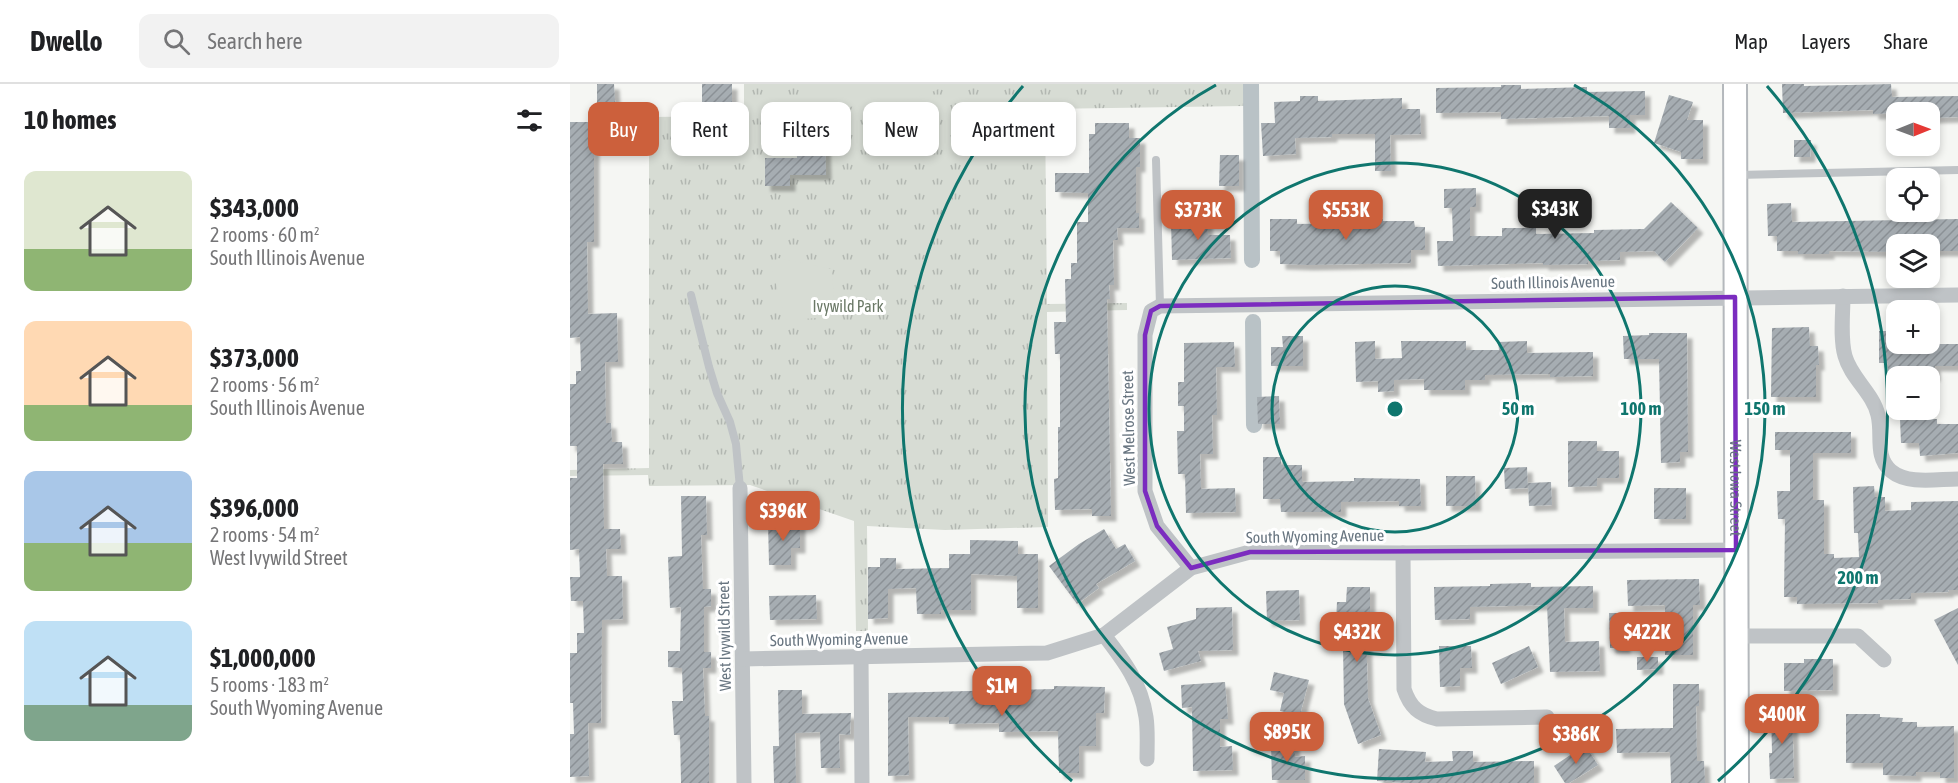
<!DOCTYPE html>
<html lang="en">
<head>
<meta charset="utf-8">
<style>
	:root { --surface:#fff; --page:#f2f2f2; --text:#202124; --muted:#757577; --line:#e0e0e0; --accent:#cc603c }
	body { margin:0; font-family:"Asap Condensed",sans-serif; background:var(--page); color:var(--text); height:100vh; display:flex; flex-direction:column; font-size:22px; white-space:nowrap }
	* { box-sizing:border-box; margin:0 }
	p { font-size:20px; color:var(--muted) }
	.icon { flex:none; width:33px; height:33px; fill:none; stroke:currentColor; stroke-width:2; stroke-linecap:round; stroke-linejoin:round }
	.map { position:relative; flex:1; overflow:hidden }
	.drawer { display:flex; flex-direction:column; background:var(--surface); width:570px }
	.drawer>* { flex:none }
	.hud { position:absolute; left:18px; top:18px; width:570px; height:54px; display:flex; gap:12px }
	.needle { width:39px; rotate:89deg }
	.buttons { position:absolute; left:1316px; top:18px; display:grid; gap:12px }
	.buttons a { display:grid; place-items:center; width:54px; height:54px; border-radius:12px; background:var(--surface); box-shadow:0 3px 9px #0003; font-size:30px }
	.price { position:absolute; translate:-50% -51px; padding:0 14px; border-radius:12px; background:var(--accent); color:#fff; font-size:20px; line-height:39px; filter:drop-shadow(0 2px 3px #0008) }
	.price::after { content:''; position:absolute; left:50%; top:36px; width:18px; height:14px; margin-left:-9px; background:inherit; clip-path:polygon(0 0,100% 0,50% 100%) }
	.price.on { background:#222; color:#fff }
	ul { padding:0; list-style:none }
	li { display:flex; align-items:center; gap:18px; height:150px; padding:0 24px }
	li span { display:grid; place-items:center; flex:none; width:168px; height:120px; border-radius:12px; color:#555 }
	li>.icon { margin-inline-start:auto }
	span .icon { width:72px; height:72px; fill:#fffc; stroke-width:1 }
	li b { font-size:26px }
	h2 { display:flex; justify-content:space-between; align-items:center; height:72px; padding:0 24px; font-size:26px }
	.tag { padding:0 21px; border-radius:12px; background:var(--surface); box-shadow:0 3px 9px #0003; font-size:21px; line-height:54px }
	.tag.on { background:var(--accent); color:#fff }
	header { display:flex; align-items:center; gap:36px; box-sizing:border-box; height:84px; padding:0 30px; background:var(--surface); border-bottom:2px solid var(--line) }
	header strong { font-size:28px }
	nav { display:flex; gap:33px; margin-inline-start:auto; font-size:21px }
	.search { width:420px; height:54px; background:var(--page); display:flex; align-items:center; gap:15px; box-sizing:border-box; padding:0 21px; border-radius:12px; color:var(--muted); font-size:22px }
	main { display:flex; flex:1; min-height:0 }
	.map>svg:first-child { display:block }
</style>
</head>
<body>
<header>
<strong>Dwello</strong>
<div class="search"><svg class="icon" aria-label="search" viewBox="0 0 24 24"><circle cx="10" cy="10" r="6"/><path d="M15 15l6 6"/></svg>Search here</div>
<nav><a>Map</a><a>Layers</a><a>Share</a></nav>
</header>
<main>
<section class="drawer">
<h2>10 homes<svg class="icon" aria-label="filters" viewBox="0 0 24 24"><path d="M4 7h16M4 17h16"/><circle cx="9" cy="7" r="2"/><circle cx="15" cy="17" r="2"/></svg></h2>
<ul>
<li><span style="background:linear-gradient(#dfe7d0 65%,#8fb573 0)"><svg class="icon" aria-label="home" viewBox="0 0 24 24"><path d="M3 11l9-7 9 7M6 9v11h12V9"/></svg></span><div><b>$343,000</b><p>2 rooms · 60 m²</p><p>South Illinois Avenue</p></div></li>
<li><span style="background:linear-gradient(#ffd9b3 70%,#8fb573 0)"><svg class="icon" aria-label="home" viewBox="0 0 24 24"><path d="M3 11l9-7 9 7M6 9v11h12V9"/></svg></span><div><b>$373,000</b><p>2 rooms · 56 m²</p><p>South Illinois Avenue</p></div></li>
<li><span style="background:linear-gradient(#a9c7e8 60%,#8fb573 0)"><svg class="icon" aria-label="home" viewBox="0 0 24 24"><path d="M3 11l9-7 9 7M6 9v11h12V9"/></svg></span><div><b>$396,000</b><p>2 rooms · 54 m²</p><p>West Ivywild Street</p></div></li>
<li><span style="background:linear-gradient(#bfe0f5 70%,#7fa58c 0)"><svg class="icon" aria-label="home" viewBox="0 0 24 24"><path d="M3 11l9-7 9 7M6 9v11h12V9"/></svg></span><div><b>$1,000,000</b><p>5 rooms · 183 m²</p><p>South Wyoming Avenue</p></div></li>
</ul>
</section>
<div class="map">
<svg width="1388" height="699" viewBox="0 0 1388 699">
	<defs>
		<pattern id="grass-tufts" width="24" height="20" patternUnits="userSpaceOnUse" patternTransform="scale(1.5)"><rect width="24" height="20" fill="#d7dcd4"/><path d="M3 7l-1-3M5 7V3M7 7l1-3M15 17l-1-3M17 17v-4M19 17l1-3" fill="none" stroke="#b2b7b1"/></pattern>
		<pattern id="building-hatch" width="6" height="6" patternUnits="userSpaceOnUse" patternTransform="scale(1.5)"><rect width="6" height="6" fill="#a6adb2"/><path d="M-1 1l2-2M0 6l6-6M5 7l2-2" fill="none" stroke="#8b9196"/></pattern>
		<filter id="shadow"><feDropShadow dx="5.5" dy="5.5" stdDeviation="1.5" flood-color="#0004"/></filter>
	</defs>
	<rect width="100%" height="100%" fill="#f5f6f3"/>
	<path fill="url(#grass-tufts)" d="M174,0H674V22L475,25L477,220L557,219V226L477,228L478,443L375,446L297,442L298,547H286L284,437L180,401L79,402L78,391L0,392V386L79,384V33L174,32Z"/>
	<g fill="#d7dcd4">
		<path d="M236,0H378C343,22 277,24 236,24Z"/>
		<path d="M208,174L262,185L265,233L216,236L201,182Z"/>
	</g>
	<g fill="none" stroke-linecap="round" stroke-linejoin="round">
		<g stroke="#b9c2c6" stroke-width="16">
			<path d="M681,0L682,176"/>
			<path d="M683,238L684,341"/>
		</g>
	</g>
	<g fill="url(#building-hatch)" filter="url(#shadow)">
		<path d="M27,0H44L46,32H27Z"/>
		<rect x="132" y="0" width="30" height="24"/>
		<path d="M1212,0H1234V2L1321,0L1322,13L1388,12V33L1359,34V28L1303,30V26L1213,29Z"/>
		<path d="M931,1H951V5L1017,3V8L1075,7V31H1060V44H1039V32L931,35V28L866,29V4L931,3Z"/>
		<path d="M1099,11L1123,18L1117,36H1133V75H1111V68L1084,59Z"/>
		<path d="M730,12H748V17L832,14V25H850L851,50L820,51L821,87H805V50H762V53L725,54L726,70L693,72L691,39H705L704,18L730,17Z"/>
		<path d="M0,38H24V158H17L18,230L47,229L48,278H35L36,339H41L42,358H52L53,380H33L34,445H50L51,465H36L37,492H52L53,535L32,536L31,639H18L19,692L0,693V650H4L3,619H0V569H7V549H14L13,517H1L0,493H10L9,465L0,466V394H7V362H0V300H6V287H11L10,253L0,254Z"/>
		<path d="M525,39H559V54H570V83H566V129H569V144H547L548,156H543L544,201H539L540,215H537L541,432H522V425L485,426L484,395L488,394V343H490V270H485L484,238H496L495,195H501V179H507V138H518V109L485,108V89H519V50H525Z"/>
		<path d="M226,51H255L256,91H220V102H195V74H227Z"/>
		<path d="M1224,56H1241L1240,73H1224Z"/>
		<path d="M650,71H669V102H649Z"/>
		<path d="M906,104V123H900V152H932V144H966V150L1024,149V146L1074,145L1101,118L1128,144L1095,178L1084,167L1050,168V176L1018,177V180L973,181V179L868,182L867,157H883L882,124H874V105Z"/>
		<path d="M1221,119L1222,138L1388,135V167H1359V160H1326V168L1259,167V170H1228V167H1207V152H1198L1197,120Z"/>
		<path d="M795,122V135H813V137H844L845,143H855V166H841V179L738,181L710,180V167H700V135H727V140L781,139V123Z"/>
		<path d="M637,135L638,151H660L661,174L602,176L601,136Z"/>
		<path d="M1239,243L1240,262H1248L1249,281H1246V313H1201L1202,244Z"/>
		<path d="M1309,247H1326V260H1388V282H1365V292H1318V279H1309Z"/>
		<path d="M1079,249H1117L1118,368H1110V378L1091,379L1089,275H1054L1053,252L1079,251Z"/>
		<path d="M712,252H733V282H701V263H713Z"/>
		<path d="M805,257V275L832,274L831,257H896V266H929L928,258L957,257V269L1023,268V292L980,293V290L915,291V296H895V306H854V295L824,296V307L808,308V297L786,298L785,258Z"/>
		<path d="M664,258L665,283H646L647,331H642L643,370H630L631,405L665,404L666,428L616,429L615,390H608L607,347H614V322H608V298H614V259Z"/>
		<path d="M709,312L710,340H688L687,313Z"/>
		<path d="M1330,335H1367V340H1388V369L1350,372L1349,359H1331Z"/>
		<path d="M1205,348H1281V369H1243V416H1254V470H1264V474L1289,473L1288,449H1284L1283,403L1304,402L1305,413H1315V427L1341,426V418L1388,417V506H1378L1379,508L1341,509V515L1308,516V519L1227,520V513H1214L1215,435H1208L1207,407H1220V366H1205Z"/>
		<path d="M998,357H1027V367H1049V394H1027V402L998,403Z"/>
		<path d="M693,373H711V381H732V398L784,397V394L850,395L851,422H829V417L771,418V428H711L710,415H693Z"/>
		<path d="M957,383L958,404L935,405L934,384Z"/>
		<path d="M876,392H905L906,422H876Z"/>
		<path d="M981,398L982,421L959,422L958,399Z"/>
		<rect x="1084" y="404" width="32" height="31"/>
		<path d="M111,412H136L137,451H131L133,505H141V522L134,523V568H141V584H133L135,632H139V699H111L110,651H104L102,617H113L112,584L98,583V567H110L111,523L100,524L98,473L112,472Z"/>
		<path d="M198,439H230V464H221V481H199Z"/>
		<path d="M534,445L546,465L555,460L565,477L526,500L529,504L507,520L479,482L509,460Z"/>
		<path d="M400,456L448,457V470H468V524H447V492L401,490V526H371V530H347L346,504L318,505V534L298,535V483H310V474H326V485L379,484V470H400Z"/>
		<path d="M1129,495L1130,521H1123V571H1095V521L1058,522L1057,496Z"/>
		<path d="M961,499V503L1023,502V524H994L995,558L1029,557L1030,587L980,588L977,521L900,523V535L865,536L864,503L920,502V500Z"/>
		<path d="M777,503H800V543H796L798,614L811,651L788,660L774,620L773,562H777L776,537H766L767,518H776Z"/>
		<path d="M729,506L730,536L697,537L696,507Z"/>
		<path d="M246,511L247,535L200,536L199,512Z"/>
		<path d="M662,523L663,566L628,567L631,577L594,587L589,569L603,565L597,543L626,535V524Z"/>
		<path d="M1388,524V581L1364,536Z"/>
		<path d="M1039,529H1054L1055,564H1040Z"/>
		<path d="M869,562H901L902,584H890V602L870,603Z"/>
		<path d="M959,562L968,583L931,600L922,579Z"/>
		<path d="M1067,573H1088V585L1067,586Z"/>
		<path d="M1234,575H1263V606L1214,607V579H1234Z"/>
		<path d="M704,588L739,596L730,631L710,627L714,609L700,606Z"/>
		<path d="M655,598L658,635H650V663L662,662L663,686L623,687L622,623L612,624L611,601Z"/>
		<path d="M1103,600H1129V622H1126L1127,677H1134L1135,699H1101L1100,668L1047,669L1046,645L1103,644Z"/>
		<path d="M484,602L535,603L534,629H526V662H509V689H489L488,647L429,648V639L379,640V633H338L339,691L318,692V609L484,605Z"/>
		<path d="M208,606H232V630L281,629L280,651L269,650L270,684H251L250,648L225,649L226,699H204L203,662H209Z"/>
		<path d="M1222,624L1224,694L1200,695L1199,669H1202L1201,625Z"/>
		<path d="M1276,630H1310V633L1333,634L1332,638H1347V643L1384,642V694H1370V688H1346V692L1313,691V679H1276Z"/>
		<path d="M724,658L725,673L735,672V696H702L701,659Z"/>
		<path d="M1015,661L1028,681L999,699H995L984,682Z"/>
		<path d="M809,665L856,668L855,678L883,677L882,667H903V678L964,677V699H837L807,697Z"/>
	</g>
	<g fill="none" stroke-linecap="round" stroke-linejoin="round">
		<defs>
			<g id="secondary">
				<path id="s1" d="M1165,0L1167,699"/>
			</g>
		</defs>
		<use href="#secondary" stroke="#b4b8bc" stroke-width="26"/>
		<g stroke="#bfc3c6" stroke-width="8">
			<path d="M586,76L590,222"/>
			<path d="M1168,91L1388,86"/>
			<path d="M121,211L139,283L147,309L160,338L166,360L170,404"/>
		</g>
		<g stroke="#bfc3c6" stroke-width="15">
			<path d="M1273,212C1273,230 1270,255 1275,272C1281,294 1303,309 1308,331C1313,351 1304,372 1321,387C1338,401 1367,395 1388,395"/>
			<path d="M170,404L174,699"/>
			<path d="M833,469L834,605C840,623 849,631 867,635L977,633"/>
			<path d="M621,484L587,442L575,407V251L581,227L590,222L1388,211"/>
			<path d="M534,551C554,577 571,599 576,633C578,646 577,661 577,675"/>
			<path d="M1166,552H1288L1314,576"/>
			<path d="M291,573L292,699"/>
			<path d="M173,575L477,569L534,551L621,484L680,468L833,469L1166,466"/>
		</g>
		<use href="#secondary" stroke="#fff" stroke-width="22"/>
	</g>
	<path fill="none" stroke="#7b2cbf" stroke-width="4.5" stroke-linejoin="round" d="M1165,213L1166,466L680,468L621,484L587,442L575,407V251L581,227L590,222Z"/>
	<g fill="none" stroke="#0f766e" stroke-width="3">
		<circle cx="825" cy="325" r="123"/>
		<circle cx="825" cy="325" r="246"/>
		<path d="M1004 1A370 370 0 1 1 646 1"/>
		<path d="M502 697A493 493 0 0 1 453 2M1197 2A493 493 0 0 1 1148 697"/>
	</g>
	<g text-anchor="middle" stroke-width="6" stroke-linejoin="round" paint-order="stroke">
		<g font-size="16" fill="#687580" stroke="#fff">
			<text transform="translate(983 198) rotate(-1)" y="6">South Illinois Avenue</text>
			<text transform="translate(558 344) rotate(-91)" y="6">West Melrose Street</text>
			<text dy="6" stroke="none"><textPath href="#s1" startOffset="404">West Iowa Street</textPath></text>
			<text transform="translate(745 452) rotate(-1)" y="6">South Wyoming Avenue</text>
			<text transform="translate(154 552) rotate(-91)" y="6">West Ivywild Street</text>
			<text transform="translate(269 555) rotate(-1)" y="6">South Wyoming Avenue</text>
		</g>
		<g font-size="16" fill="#6a7866" stroke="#fff">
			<text x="278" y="228">Ivywild Park</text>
		</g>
	</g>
	<circle cx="825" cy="325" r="9" fill="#0f766e" stroke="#fff" stroke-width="3"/>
	<g font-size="18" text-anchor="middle" font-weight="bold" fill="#0f766e" stroke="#fff" stroke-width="6" stroke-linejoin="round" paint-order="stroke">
		<text x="948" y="331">50 m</text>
		<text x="1071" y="331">100 m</text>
		<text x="1195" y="331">150 m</text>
		<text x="1288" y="500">200 m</text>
	</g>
</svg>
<div class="buttons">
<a><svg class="needle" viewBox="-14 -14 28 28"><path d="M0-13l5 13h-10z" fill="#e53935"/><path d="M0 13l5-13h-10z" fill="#757577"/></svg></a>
<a><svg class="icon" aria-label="locate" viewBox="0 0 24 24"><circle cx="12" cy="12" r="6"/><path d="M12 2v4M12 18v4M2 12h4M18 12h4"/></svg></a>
<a><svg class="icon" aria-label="layers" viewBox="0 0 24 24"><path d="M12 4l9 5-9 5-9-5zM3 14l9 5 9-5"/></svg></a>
<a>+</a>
<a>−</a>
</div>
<b class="price on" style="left:985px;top:156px">$343K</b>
<b class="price" style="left:628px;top:157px">$373K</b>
<b class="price" style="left:776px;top:157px">$553K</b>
<b class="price" style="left:213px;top:458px">$396K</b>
<b class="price" style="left:787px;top:579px">$432K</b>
<b class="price" style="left:1077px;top:579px">$422K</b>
<b class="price" style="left:432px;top:633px">$1M</b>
<b class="price" style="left:1212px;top:661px">$400K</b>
<b class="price" style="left:717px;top:679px">$895K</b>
<b class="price" style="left:1006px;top:681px">$386K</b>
<div class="hud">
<a class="tag on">Buy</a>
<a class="tag">Rent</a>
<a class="tag">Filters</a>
<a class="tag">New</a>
<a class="tag">Apartment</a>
</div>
</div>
</main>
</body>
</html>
